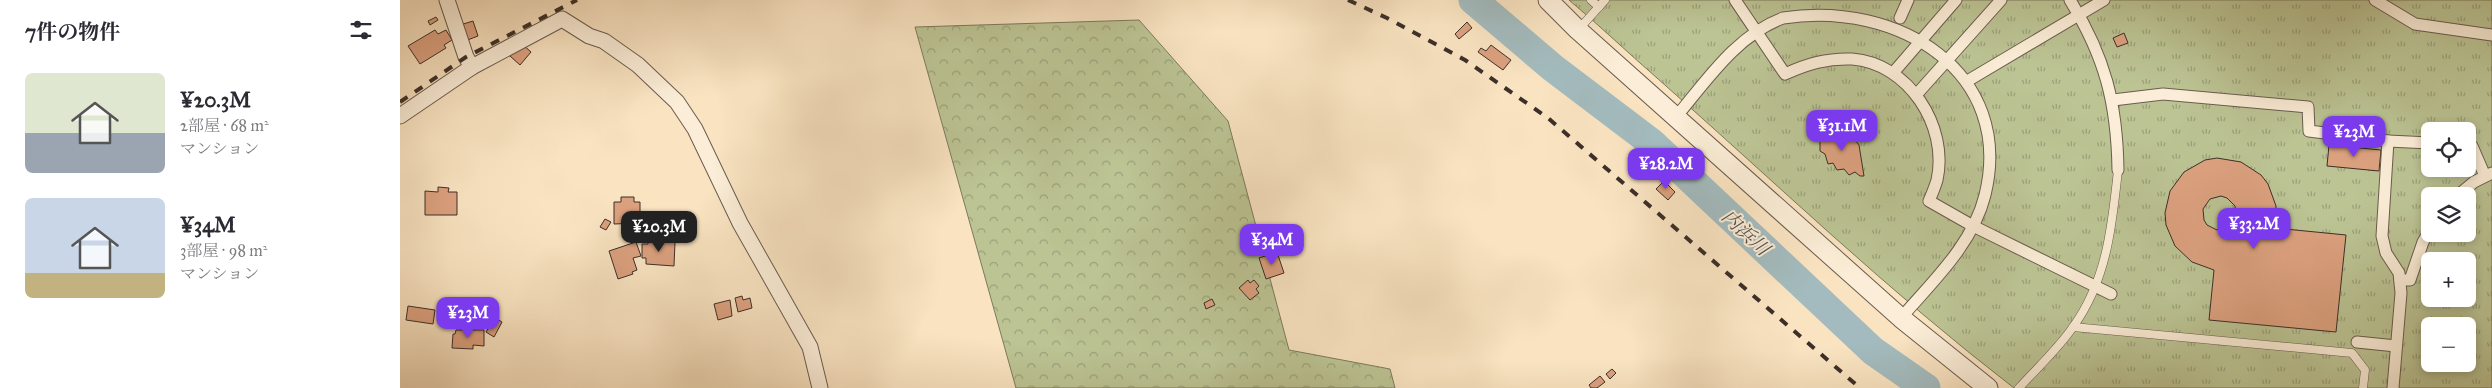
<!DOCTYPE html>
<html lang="ja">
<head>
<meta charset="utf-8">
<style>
	:root { --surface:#fff; --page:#f7f7f7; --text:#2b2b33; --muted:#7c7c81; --accent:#7c3aed }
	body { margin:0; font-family:"IM FELL Great Primer","Noto Serif JP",serif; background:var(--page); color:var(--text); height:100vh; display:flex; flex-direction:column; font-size:19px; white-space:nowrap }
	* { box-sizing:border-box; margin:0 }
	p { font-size:16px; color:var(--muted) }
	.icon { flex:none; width:28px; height:28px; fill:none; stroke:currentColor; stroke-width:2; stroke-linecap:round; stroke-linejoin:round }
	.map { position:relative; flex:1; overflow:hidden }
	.details { display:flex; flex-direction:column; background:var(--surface); width:400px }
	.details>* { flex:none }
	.controls { position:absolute; left:2021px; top:122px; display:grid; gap:10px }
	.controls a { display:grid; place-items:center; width:55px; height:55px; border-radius:8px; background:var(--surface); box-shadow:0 2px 8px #0003; font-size:25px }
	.price { position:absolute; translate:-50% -42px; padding:0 11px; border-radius:10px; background:var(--accent); color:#fff; font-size:16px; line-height:32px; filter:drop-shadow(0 1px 2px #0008) }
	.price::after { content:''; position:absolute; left:50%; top:30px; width:15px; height:11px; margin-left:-8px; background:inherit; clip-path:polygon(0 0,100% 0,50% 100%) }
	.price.selected { background:#222; color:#fff }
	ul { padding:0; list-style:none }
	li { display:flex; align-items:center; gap:15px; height:125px; padding:0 25px }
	li span { display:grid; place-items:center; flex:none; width:140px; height:100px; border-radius:8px; color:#555 }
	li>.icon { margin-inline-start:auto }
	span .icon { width:60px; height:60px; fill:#fffc; stroke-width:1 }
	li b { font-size:21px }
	h2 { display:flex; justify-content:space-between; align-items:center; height:60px; padding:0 25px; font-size:21px }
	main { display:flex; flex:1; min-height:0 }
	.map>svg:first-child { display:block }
</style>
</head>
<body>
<main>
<section class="details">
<h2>7件の物件<svg class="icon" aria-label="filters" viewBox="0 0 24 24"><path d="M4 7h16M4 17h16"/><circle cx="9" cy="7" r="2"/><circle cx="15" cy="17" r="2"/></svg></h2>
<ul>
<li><span style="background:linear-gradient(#dfe7d0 60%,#9aa5b1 0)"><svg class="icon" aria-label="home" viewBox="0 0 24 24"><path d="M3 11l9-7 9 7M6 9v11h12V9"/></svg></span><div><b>¥20.3M</b><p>2部屋 · 68 m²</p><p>マンション</p></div></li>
<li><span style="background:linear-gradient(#c9d6e8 75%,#c2b280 0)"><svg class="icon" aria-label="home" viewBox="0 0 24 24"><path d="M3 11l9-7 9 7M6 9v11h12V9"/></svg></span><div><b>¥34M</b><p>3部屋 · 98 m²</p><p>マンション</p></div></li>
</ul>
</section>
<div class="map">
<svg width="2092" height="388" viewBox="0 0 2092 388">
	<defs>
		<pattern id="forest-crowns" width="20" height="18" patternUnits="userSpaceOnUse" patternTransform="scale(1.25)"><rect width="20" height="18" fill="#bcc494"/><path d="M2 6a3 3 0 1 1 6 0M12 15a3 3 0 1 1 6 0" fill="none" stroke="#9aa079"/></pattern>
		<pattern id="park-tufts" width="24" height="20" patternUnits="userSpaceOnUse" patternTransform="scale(1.25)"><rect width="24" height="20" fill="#bcc494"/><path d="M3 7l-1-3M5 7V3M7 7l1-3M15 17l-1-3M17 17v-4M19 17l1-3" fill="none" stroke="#9aa079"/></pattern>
	</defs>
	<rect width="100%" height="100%" fill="#f9e3c1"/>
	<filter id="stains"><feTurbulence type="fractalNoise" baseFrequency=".004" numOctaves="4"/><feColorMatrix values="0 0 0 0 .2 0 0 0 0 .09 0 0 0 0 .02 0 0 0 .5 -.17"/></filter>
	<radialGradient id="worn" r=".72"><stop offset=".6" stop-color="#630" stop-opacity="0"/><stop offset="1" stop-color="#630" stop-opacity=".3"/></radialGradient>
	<path fill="url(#forest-crowns)" stroke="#7c7a5e" d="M739,20L828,121L889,350L990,369L995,388H616L515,27Z"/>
	<path fill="url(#park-tufts)" stroke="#7c7a5e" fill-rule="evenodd" d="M1169,0H2092V388H1614C1489,292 1375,182 1257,78C1227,52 1199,25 1169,0ZM2030,131H2068V169H2030ZM2030,196H2068V234H2030ZM2030,261H2068V299H2030ZM2030,326H2068V364H2030Z"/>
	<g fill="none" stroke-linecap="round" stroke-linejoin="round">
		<path stroke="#a3bbbe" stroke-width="29" d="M1073,0L1153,68L1252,143L1473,351L1526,388"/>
	</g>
	<g fill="#dca17f" stroke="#3c2f29" fill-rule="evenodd">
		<path d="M36,17L38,20L30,25L28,21Z"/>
		<path d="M73,21L78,36L65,41L60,25Z"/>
		<path d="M1067,22L1072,28L1059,39L1055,34Z"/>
		<path d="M35,30L38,34L46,30L52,40L44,45L46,48L20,64L8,46Z"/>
		<path d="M1724,33L1728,43L1717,47L1713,38Z"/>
		<path d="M121,43L131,52L120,65L110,56Z"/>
		<path d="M1091,45L1111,60L1103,70L1078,52L1081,48L1086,51Z"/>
		<path d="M1415,132L1449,133L1459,145L1464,176H1460L1455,172L1449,175L1444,169L1437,170L1433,163L1428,164L1425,154L1420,151V142Z"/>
		<path d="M1929,145L1981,150L1979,171L1927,166Z"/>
		<path d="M1817,158L1841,162L1861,175L1868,184L1876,206L1875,228L1946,235L1936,332L1809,320L1814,270L1792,262L1775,246L1766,225L1765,213L1770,191L1784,172L1805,160ZM1821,196L1827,198L1835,206L1836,218L1834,222L1823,224L1817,230L1807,225L1804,220L1803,209L1810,199Z"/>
		<path d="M1264,181L1275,192L1268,200L1256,189Z"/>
		<path d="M38,187L49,188L48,192H57V215H25V191L38,192Z"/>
		<path d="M221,197H234V202H240V223L214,224V202H221Z"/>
		<path d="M205,219L211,222L206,230L200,227Z"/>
		<path d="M277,222V229H268V223Z"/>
		<path d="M248,240L275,242L274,266L246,264V258H242V244H248Z"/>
		<path d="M236,242L241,256L233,258L237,270L232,272L233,274L218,279L209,251Z"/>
		<path d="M877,252L884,273L866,279L859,258Z"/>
		<path d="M848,280L850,283L854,280L859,286L856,289L859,293L850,300L839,288Z"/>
		<path d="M342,296L343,300L350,298L352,308L338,312L335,298Z"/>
		<path d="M812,299L815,305L806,309L804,303Z"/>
		<path d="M47,300H61L60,307L47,306Z"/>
		<path d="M330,300L332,316L318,320L314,304Z"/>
		<path d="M8,306L35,310L33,324L6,320Z"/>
		<path d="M95,318L102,322L94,337L86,332Z"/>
		<path d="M56,330H84V346L73,345V349L52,348L53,334H55Z"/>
		<path d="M1212,369L1216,373L1210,379L1206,374Z"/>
		<path d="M1200,376L1205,382L1197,388H1191L1189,385Z"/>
	</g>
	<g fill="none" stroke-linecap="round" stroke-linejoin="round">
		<defs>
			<g id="service">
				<path d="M1191,0L1199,7"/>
				<path d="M1178,30L1205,0"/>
				<path d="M1673,327L1952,353L1965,370L1963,388"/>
				<path d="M1619,388C1637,368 1658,349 1673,327C1707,280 1712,226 1718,170"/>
			</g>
			<g id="pedestrian">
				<path d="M1335,0L1385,74C1407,64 1427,58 1452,59C1508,63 1549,126 1537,180C1535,187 1532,194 1529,201L1573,226L1711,294"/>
				<path d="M1670,0C1705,57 1717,103 1718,170"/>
				<path d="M1975,0L2015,24L2092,35"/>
				<path d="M1500,18L1508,0"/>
				<path d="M1493,73L1556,0"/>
				<path d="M1569,80L1704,0"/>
				<path d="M1516,95L1601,0"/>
				<path d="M1713,100L1763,94L1908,107L1909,131L1988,141L1982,236L1986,253L1999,273L2001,293L1993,388"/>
				<path d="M1276,117C1307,80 1337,35 1383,18C1499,0 1615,73 1585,195C1573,244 1533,281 1501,318"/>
				<path d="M1988,141L2030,143"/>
				<path d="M2068,146H2072L2085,176"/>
				<path d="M2057,196L2074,182L2092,173"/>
				<path d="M2000,280H2010L2023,242L2030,230"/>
				<path d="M1957,342L1996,346"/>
			</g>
			<g id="minor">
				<path d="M47,0L66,57L72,67"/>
				<path d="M0,116L72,67L162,19L189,36L204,41L238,65L277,102L295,129L340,223L410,347L420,388"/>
			</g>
			<path id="tertiary" d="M1148,0L1178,30L1501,318L1588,388"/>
		</defs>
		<use href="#service" stroke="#6b5c4f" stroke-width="9"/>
		<use href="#pedestrian" stroke="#6b5c4f" stroke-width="13"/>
		<use href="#minor" stroke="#6b5c4f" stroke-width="17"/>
		<use href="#tertiary" stroke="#6b5c4f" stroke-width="21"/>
		<use href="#service" stroke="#fbedd7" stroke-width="8"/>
		<use href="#pedestrian" stroke="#fbedd7" stroke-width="11"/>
		<use href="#minor" stroke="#fbedd7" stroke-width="15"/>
		<use href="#tertiary" stroke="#fbedd7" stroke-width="19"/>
		<g stroke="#3c2f29" stroke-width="4" stroke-dasharray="9 9" stroke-linecap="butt">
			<path d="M948,0L987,18L1065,60L1148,118L1460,388"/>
			<path d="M0,102L66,57L177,0"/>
		</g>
	</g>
	<g text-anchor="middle" stroke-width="4" stroke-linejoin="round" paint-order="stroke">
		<g font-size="19" font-style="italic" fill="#56524e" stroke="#fbedd7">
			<text transform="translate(1346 232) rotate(43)" y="7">内浜川</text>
		</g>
	</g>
	<rect width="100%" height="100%" filter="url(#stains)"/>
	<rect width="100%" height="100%" fill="url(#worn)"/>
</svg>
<div class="controls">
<a><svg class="icon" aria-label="locate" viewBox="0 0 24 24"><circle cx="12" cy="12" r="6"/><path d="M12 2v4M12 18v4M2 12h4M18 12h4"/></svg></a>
<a><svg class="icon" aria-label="layers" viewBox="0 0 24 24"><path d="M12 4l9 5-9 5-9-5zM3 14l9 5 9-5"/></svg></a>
<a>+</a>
<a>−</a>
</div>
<b class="price" style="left:1442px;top:152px">¥31.1M</b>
<b class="price" style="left:1954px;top:158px">¥23M</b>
<b class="price" style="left:1266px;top:190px">¥28.2M</b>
<b class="price" style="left:1854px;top:250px">¥33.2M</b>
<b class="price selected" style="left:259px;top:253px">¥20.3M</b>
<b class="price" style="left:872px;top:266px">¥34M</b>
<b class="price" style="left:68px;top:339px">¥23M</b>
</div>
</main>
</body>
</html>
